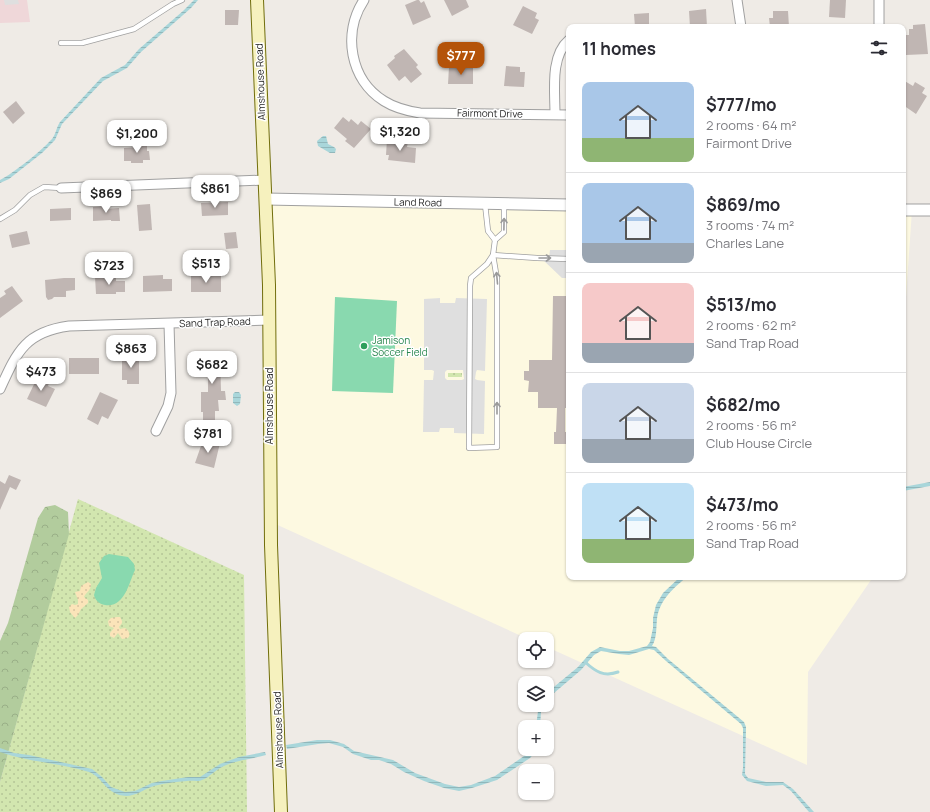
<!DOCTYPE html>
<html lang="en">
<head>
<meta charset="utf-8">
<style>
	:root { --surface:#fff; --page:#f2f2f3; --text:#2b2b33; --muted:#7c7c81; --line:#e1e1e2; --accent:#b45309 }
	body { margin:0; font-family:Manrope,sans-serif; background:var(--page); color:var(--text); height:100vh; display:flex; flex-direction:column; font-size:15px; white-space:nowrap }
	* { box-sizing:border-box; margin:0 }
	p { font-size:13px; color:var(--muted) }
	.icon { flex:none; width:22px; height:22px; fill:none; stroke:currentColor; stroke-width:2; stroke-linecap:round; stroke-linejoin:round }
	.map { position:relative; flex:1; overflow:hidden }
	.sheet { position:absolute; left:566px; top:24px; width:340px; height:556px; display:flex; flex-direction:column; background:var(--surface); border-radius:8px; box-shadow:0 1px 3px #0004 }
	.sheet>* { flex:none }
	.tools { position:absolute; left:518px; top:632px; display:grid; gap:8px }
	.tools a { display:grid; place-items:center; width:36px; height:36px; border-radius:8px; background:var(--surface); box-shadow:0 1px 3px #0004; font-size:20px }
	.price { position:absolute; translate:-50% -34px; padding:0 9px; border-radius:8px; background:#fff; color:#222; font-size:13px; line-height:26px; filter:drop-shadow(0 1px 2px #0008) }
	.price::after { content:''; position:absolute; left:50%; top:24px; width:12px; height:9px; margin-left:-6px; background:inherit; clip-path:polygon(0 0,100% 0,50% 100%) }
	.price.current { background:var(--accent); color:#fff }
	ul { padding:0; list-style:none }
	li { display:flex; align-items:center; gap:12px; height:100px; padding:0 16px }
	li+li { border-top:1px solid var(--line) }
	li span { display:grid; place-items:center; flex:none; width:112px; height:80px; border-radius:8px; color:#555 }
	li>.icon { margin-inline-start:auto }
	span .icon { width:48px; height:48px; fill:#fffc; stroke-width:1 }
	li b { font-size:17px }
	h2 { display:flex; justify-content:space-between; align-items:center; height:48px; padding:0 16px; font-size:17px }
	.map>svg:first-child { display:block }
</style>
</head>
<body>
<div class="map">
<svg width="930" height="812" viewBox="0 0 930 812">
	<defs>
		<pattern id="grass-dots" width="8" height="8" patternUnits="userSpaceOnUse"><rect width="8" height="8" fill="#d2e6af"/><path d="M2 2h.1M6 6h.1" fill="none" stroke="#b4c596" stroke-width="1.8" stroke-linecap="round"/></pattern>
		<pattern id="forest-crowns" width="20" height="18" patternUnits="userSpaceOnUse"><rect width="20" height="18" fill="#b2cc9d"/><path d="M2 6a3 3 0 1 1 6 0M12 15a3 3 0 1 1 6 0" fill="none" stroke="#99af87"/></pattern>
		<pattern id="sand-dots" width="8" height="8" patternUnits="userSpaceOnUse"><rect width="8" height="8" fill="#fbe4b9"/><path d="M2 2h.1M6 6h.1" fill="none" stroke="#d7c39f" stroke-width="1.8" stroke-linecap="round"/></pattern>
		<pattern id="water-rules" width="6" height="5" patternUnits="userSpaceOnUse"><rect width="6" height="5" fill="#a9d6da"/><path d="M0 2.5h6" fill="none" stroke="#91b7bb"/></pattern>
	</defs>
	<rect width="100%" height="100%" fill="#efebe6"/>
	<path fill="#efd7d9" d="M0,0H27L30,22L0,23Z"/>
	<g fill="#fdf9e1">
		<path d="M266,199L569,204V577H873L808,672L807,765L547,647V639H528L271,522Z"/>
		<path d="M903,210H912L903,341Z"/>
	</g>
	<g fill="url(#grass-dots)">
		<rect x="448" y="373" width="14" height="4"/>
		<path d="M78,499L244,575L247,812H0V782Z"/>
	</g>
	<path fill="url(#forest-crowns)" d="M55,505L68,512L69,534L0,782V641L8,623L38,518L45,507Z"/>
	<g fill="url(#sand-dots)">
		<path d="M88,582L91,584C91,591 86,592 84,597L88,600V603L81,609L78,615L75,618L70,612L69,607L72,604L75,605L78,604V600L75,592L80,591L81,586Z"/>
		<path d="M117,617H120L122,621V623L119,627L120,629L125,628C129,630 131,635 128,638L122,639L118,633L114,638L110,636V633L114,628L109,626L108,621L111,618Z"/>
	</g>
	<g fill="#89d9af">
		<path d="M335,297L397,301L393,393L332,391Z"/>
		<path d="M568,421H569V493H567Z"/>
		<path d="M109,554L128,557L134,564L135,570C129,582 125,608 105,605C99,604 95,600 94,595L96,588L102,578L99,563L104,556Z"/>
	</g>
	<g fill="#dfdfdf" fill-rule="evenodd">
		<path d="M4,0H18L19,4L5,5Z"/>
		<path d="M550,250H569V278H562L541,258H549Z"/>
		<path d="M440,298V303H455L456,298L487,299L485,371L477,370L476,372L475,379L477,380L485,381L484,434L454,433V428H440L439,432H423L424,380H433L434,371L432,370H424V299ZM447,370H463L464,379L462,380H447L445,378V372Z"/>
	</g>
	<g fill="url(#water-rules)">
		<path d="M194,0H198L191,8L141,52L127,68L103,81L62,124L55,140L42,153L9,179L0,183V180C14,173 41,151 52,139C56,134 56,128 60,122L101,78L125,65L139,49L183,11Z"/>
		<path d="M323,136H326L328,144L334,147L336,149L335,153H330L318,146L317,141Z"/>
		<path d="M112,261L117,263L118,265L115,269L110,268L106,271H100L99,265Z"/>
		<path d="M235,392H239L241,395L240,404L237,406L233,403V394Z"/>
		<path d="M930,482V486L903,491V487Z"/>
		<path d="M680,577H687C673,588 659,601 657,619C656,628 657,638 652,646L656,647L668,659L744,722L746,727L745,774L748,778L766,782H783L793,789L814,812H809L791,791L783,785L766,786L747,781L742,775L743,768V728L741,724L666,661L654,650L649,649L629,655L619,654L601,651L594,655L581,670L547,699V694L549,691L578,667L591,652L600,647L620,651H629L647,646L650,642L653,628V618L656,605L663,593Z"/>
		<path d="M540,705H544L541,712L540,727H536L538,711Z"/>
		<path d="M317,740H330L344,744L354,751L393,760L415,773L445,784L459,787L471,785L495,776L527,754L533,749H538L530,758L497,780L472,788L459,791L444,788L424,781L404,772L391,764L379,760H371L353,754L343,747L329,743L318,744L287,749L286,745Z"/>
		<path d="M0,748L14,753L29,755L92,769L102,777L111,787L125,792L135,791L152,783L162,781L188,777H200L220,764L239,757L265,752L266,755C252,759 235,760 222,767C215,770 210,777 202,780C198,782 192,780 187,781C176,782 165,783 154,786C144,789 136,796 126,796C106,795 103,777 89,772C60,763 28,762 0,752Z"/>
	</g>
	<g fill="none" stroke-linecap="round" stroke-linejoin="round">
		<path stroke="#a9d6da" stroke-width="3" d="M585,662C596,672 604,677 618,672"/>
	</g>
	<g fill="#c0b6b3">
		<path d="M417,0H419L421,3L424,1L431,17L413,25L405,5Z"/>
		<path d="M444,0H466L469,7L452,16Z"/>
		<path d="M830,0H846L845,18L829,17Z"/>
		<path d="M523,6L537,13L535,18L539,20L532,34L513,25Z"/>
		<path d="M706,9L707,27H690L689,11Z"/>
		<path d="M225,10H239L238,25H225Z"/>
		<path d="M773,11H788L789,27H770L769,18H773Z"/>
		<path d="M649,13V27H635L634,14Z"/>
		<path d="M925,24L928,54L906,55L905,35H909V29H913V25Z"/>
		<path d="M404,49L418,65L416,67L422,74L411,83L405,76L399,81L387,65L395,58L394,56Z"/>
		<path d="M506,66L520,67V72H525L524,87L504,86Z"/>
		<path d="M449,67L473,68V84H448Z"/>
		<path d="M903,80L913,86L915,82L925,88L922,93L927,96L916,114L903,105Z"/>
		<path d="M16,101L25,113L13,124L3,112Z"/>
		<path d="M343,117L349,122L351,119L358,125L361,121L371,129L354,148L345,141L347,139L334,128Z"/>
		<path d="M387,139L408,142L407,147L416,148L415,163L388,160L389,155H386Z"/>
		<path d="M139,142H147V151H149L150,160H143V163H131V161H124V148L139,147Z"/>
		<path d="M228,202V215L202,216L201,203Z"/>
		<path d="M150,204L152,230L139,231L137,205Z"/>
		<path d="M105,206V209L119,208L120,221H111V220L93,221V207Z"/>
		<path d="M71,208V220L50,221V209Z"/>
		<path d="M27,231L30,244L12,248L9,235Z"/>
		<path d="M236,232L238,248L226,249L224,233Z"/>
		<path d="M163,275V279H172V291L143,292V276Z"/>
		<rect x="191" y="275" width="30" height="17"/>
		<path d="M95,277H116V281H125V292H116V294H96Z"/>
		<path d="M64,278H75V290L66,291V297H54L52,299L48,300L46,297L45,280Z"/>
		<path d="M12,286L23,301L0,318V298L6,294L4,291Z"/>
		<path d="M553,296H569V408H565V432H568V444H554V432H556L557,408H538V392H528L529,381L524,380V371H529V360H552Z"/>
		<path d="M200,352H220L221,391H225L226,400H218L219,411H215V421H203V412H201V392H208V373H202V361L200,358Z"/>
		<path d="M122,355H139V384H127V380H122Z"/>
		<rect x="69" y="358" width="30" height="16"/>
		<path d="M40,374L50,380L48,386L55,389L46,407L27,399L36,380L37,381Z"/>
		<path d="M100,392L118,400L108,419L102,416L98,425L87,419Z"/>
		<path d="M209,440L220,443L214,468L195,463L202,443L208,445Z"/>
		<path d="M9,475L21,480L16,490L10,487L0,510V481L5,484Z"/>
	</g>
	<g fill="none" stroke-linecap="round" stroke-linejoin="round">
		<defs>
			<g id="service">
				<path d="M61,43H82L134,29L173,4L182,0"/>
				<path d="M485,204L488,231L495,240"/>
				<path d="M0,219L15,210L30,195L44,187L61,188"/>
				<path d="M493,255L487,264L471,278L470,286L469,448L497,447V279L493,255L495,240L504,232V204"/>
				<path d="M493,255L537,258L569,259"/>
			</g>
			<g id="minor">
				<path d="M364,0C342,33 350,80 384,101C395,108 407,111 420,113L569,115"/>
				<path d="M737,0L741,27"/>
				<path d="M879,27V0"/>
				<path d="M555,114C555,91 550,56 569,40"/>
				<path d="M61,188L265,180"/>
				<path d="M0,389C17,352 25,332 69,326L269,320"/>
				<path d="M156,431L168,406L171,393L169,324"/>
			</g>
			<g id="tertiary">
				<path d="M266,199L569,205"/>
				<path d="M903,210H930"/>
			</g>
			<path id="secondary" d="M257,0L269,285L271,545L281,812"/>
		</defs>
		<use href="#service" stroke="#a0a0a0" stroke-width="6"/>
		<use href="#minor" stroke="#a0a0a0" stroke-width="11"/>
		<use href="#tertiary" stroke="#a0a0a0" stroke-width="13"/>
		<use href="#secondary" stroke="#716e0c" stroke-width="14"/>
		<use href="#service" stroke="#fff" stroke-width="4.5"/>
		<use href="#minor" stroke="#fff" stroke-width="9"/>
		<use href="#tertiary" stroke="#fff" stroke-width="11"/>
		<use href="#secondary" stroke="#f6f1be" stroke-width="12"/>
	</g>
	<defs><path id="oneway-shaft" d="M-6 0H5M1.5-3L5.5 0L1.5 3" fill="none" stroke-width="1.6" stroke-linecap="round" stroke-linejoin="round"/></defs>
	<g stroke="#9a9a9a">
		<use href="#oneway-shaft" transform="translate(504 224) rotate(-89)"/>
		<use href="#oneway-shaft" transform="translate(545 258)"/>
		<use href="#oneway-shaft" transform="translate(497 278) rotate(-95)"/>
		<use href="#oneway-shaft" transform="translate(497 408) rotate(-90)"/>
	</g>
	<circle fill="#2e9e5b" stroke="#fff" stroke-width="1.5" cx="364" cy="346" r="4"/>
	<g text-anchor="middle" stroke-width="3" stroke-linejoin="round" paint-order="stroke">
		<g font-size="10" fill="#1f1f1f" stroke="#fff">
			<text transform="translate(260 82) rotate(-92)" y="4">Almshouse Road</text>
			<text transform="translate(490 113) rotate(1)" y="4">Fairmont Drive</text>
			<text transform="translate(418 202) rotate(1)" y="4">Land Road</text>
			<text transform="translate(215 322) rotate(-2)" y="4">Sand Trap Road</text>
			<text transform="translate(269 406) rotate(-90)" y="4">Almshouse Road</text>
			<text transform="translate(278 730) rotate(-92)" y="4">Almshouse Road</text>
		</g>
		<g font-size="10" fill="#27864d" stroke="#fff" text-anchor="start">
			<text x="372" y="344">Jamison<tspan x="372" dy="12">Soccer Field</tspan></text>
		</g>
	</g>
</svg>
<div class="tools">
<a><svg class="icon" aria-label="locate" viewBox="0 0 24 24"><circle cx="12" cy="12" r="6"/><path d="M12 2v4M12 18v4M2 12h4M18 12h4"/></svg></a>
<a><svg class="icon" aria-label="layers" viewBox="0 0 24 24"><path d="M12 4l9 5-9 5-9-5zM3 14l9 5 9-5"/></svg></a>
<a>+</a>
<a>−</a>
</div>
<b class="price current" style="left:461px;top:76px">$777</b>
<b class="price" style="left:400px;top:152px">$1,320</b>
<b class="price" style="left:137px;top:154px">$1,200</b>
<b class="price" style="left:215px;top:209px">$861</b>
<b class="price" style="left:106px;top:214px">$869</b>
<b class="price" style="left:206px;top:284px">$513</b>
<b class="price" style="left:109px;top:286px">$723</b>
<b class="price" style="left:131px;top:369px">$863</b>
<b class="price" style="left:212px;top:385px">$682</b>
<b class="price" style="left:41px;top:392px">$473</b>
<b class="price" style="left:208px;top:454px">$781</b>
<section class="sheet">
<h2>11 homes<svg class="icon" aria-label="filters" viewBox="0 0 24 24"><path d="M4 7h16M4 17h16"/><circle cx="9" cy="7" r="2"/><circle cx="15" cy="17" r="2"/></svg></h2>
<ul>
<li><span style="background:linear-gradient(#a9c7e8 70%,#8fb573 0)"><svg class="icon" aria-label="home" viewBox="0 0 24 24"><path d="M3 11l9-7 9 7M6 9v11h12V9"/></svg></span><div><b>$777/mo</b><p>2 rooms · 64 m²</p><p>Fairmont Drive</p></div></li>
<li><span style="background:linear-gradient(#a9c7e8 75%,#9aa5b1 0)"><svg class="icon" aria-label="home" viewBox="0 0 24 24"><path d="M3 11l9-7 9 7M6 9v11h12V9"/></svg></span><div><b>$869/mo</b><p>3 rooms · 74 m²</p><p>Charles Lane</p></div></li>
<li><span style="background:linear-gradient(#f6c9c9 75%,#9aa5b1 0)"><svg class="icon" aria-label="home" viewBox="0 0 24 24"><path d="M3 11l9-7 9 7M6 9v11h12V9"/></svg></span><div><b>$513/mo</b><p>2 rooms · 62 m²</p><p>Sand Trap Road</p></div></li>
<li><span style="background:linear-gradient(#c9d6e8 70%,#9aa5b1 0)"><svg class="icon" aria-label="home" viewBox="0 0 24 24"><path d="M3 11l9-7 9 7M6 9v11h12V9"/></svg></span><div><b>$682/mo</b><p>2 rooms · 56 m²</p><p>Club House Circle</p></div></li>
<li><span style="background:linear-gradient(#bfe0f5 70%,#8fb573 0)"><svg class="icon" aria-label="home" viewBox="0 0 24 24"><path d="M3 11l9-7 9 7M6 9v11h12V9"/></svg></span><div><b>$473/mo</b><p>2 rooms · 56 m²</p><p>Sand Trap Road</p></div></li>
</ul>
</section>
</div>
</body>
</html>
